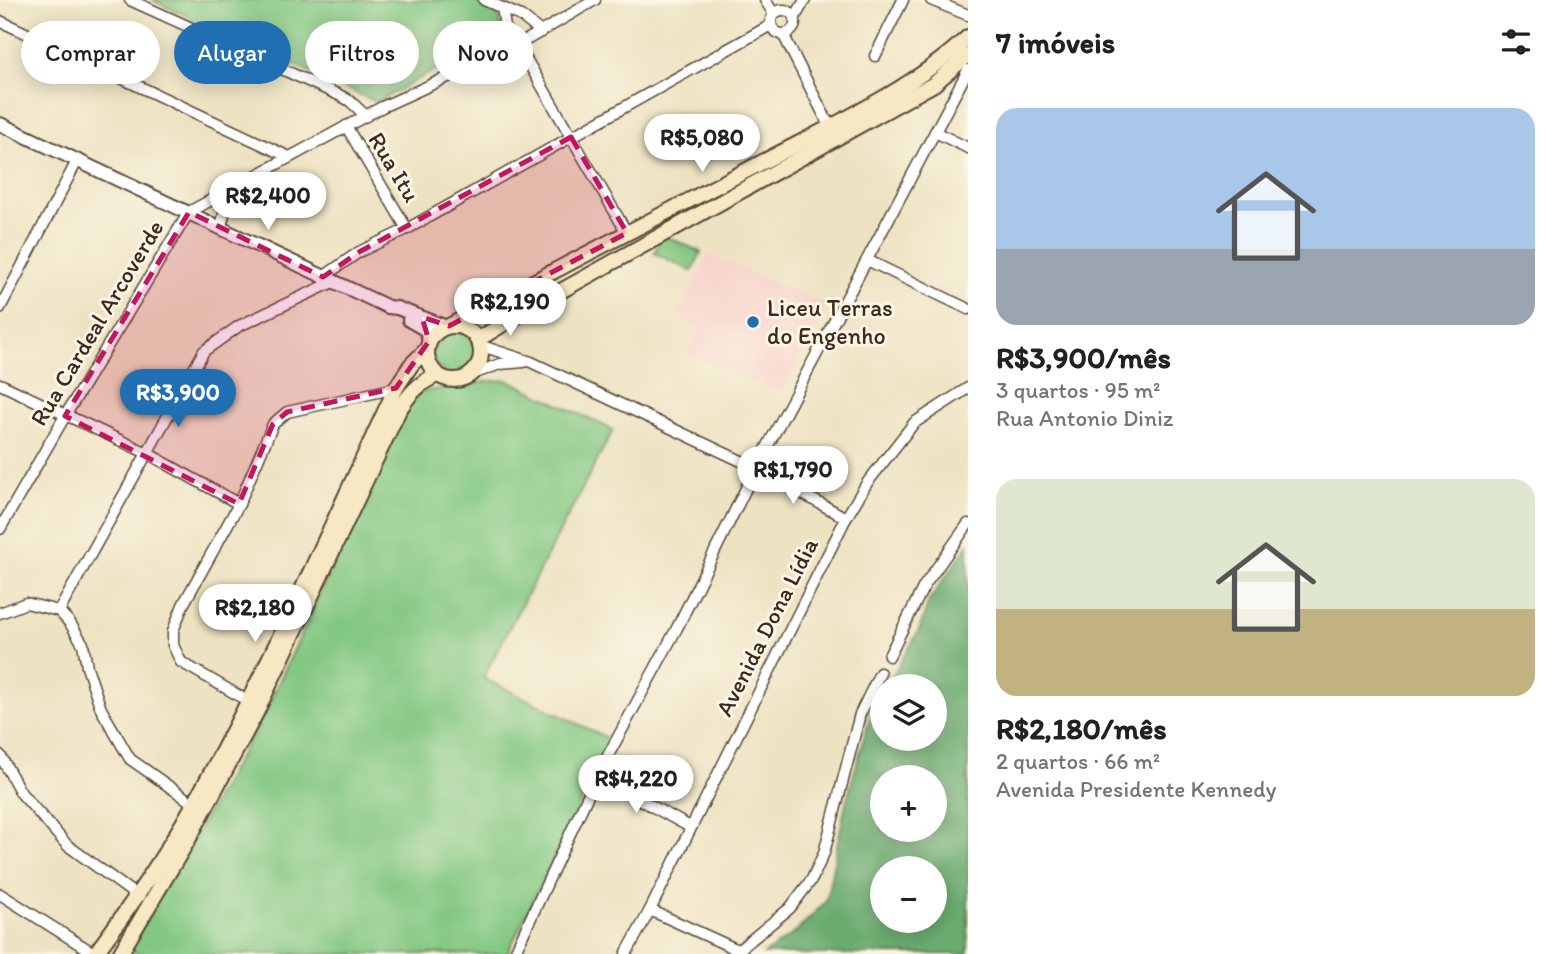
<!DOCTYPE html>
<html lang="pt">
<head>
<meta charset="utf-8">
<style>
	:root { --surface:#fff; --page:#f2f2f2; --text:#202124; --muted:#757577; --accent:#1f6fb2 }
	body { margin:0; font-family:Itim,sans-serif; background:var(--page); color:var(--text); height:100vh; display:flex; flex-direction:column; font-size:26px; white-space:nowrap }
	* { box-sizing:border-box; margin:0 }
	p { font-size:23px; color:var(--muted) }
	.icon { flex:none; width:38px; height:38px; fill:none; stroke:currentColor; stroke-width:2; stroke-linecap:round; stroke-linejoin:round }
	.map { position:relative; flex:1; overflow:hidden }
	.sheet { display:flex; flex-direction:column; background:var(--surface); width:595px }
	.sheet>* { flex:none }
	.banner { position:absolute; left:21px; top:21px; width:665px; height:63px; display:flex; gap:14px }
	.fabs { position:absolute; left:870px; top:674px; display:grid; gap:14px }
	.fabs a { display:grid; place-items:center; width:77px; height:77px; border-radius:50%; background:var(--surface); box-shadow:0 4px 18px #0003; font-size:35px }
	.price { position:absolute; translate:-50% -60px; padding:0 16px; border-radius:24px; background:#fff; color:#222; font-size:23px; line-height:46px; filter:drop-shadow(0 2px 4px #0008) }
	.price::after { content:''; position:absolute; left:50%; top:42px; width:21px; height:16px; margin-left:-10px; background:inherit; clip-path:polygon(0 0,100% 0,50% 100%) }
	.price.on { background:var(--accent); color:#fff }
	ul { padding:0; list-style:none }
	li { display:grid; align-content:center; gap:14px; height:371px; padding:0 28px }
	li span { display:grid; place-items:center; height:217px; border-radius:21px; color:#555 }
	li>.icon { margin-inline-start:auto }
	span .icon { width:126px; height:126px; fill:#fffc; stroke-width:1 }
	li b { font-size:30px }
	h2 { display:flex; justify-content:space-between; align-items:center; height:84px; padding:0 28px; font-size:30px }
	.chip { padding:0 24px; border-radius:32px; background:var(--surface); box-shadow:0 4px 18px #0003; font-size:24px; line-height:63px }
	.chip.on { background:var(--accent); color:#fff }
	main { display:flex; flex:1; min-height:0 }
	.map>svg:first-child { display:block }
</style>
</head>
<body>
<main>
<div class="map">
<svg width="968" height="954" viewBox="0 0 968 954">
	<rect width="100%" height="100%" fill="#fcf5e5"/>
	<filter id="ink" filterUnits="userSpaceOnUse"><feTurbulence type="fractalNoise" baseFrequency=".0143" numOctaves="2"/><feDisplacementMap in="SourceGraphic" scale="14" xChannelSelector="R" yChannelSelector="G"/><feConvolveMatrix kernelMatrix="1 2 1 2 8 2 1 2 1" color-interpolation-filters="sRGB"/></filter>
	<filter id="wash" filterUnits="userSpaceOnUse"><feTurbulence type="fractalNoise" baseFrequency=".00686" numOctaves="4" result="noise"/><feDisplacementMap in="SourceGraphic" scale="28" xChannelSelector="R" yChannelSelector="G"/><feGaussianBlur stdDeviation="1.57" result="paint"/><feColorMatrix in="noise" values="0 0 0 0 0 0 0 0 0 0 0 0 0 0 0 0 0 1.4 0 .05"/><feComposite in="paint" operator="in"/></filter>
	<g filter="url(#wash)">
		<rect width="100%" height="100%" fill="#ede2c1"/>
		<path fill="#f7d0cc" d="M708,254L825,304L783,393L688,354L699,329L678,316Z"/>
		<g fill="#83c882" stroke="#5f7950" stroke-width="2">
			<path d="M152,0H473C492,10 503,10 500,34L379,101H374Z"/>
			<path d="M663,235L701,252L692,271L654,253Z"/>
			<circle cx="455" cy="353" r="22"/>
			<path d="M508,380L613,430L483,678L611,740L507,954H140L129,950L266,710L407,407L421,392L490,381Z"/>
		</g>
		<path fill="#6aac70" stroke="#526b47" stroke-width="2" fill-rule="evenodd" d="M968,545V954H764L797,931L826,901L845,806L871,712L882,694V738H934V686H887L919,630L929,601ZM882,777H934V830H882ZM882,868H934V920H882Z"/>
	</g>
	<g filter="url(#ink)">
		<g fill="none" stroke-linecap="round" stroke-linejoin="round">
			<defs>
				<g id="minor">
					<path d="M130,0L341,96L350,101L366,116"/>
					<path d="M484,0L521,16L541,32"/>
					<path d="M765,0L774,14"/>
					<path d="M931,0L968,15"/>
					<path d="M502,8L505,27L518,45L627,233"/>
					<circle cx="783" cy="22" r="12"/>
					<path d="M795,17L805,0"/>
					<path d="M0,21L289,157"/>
					<path d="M783,34L830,127"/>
					<path d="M875,56L903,0"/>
					<path d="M346,126L407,229"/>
					<path d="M935,132L968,148"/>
					<path d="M221,227L227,201L236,190"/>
					<path d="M867,260L968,309"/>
					<path d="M323,277L359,252L407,229L771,25"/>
					<path d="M0,308L77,161"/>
					<path d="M479,345L531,362L756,468L846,518"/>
					<path d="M470,375L500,364L524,362"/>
					<path d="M0,384L147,453L239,504"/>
					<path d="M0,529L65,416L189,212L382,107L518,45L595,0"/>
					<path d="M59,611L204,351L239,326L333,282"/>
					<path d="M0,613L26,603L59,611L70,623L83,644L87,667L101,709L130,759L194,804"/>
					<path d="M889,656L924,586L968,524"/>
					<path d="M248,701L181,662L173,645V631L183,605L239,504L273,424L287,412L396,388"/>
					<path d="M0,755L21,793L67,845L137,896"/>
					<path d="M597,776L690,827"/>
					<path d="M0,894L95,954"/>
					<path d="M650,910L738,950"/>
					<path d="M514,954L597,776L677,628L756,468L968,70"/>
					<path d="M626,954L650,910L846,518L867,483L914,423L968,388"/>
					<path d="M734,954L790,908L812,879L824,853L860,714L880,673"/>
				</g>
				<g id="tertiary">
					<path d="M0,124L388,307L397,308L447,327"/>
					<path d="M409,320L426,330L429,341"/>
				</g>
				<g id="secondary">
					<path d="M449,326C552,273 653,219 755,166C825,129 911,91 968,37"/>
					<circle cx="454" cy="353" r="27"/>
					<path d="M477,340L523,312L934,84L968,55"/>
					<path d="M95,954C131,906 165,856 194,804C269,670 330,527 396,388L411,365L426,350"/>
					<path d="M120,954L188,840L256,713L399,410C410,393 419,383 437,375"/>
				</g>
			</defs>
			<use href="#minor" stroke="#564636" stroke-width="13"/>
			<use href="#tertiary" stroke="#564636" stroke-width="16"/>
			<use href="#secondary" stroke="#564636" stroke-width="18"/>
			<use href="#minor" stroke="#fff" stroke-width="10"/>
			<use href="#tertiary" stroke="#fff" stroke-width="12"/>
			<use href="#secondary" stroke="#f7e8c3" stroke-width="14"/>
		</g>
	</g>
	<path fill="#c2185b" fill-opacity="0.2" stroke="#c2185b" stroke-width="5" stroke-dasharray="14 9" stroke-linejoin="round" d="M571,137L627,233L449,326L422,317L429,341L396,388L287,412L273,424L239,504L65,416L189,212L323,277L359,252Z"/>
	<circle fill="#1f6fb2" stroke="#fcf5e5" stroke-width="2.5" cx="753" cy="322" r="7"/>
	<g text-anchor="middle" stroke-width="6" stroke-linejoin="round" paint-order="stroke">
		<g font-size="24" fill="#3b2a1e" stroke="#fcf5e5">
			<text transform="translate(394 167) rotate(59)" y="8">Rua Itu</text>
			<text transform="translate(97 323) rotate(-59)" y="8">Rua Cardeal Arcoverde</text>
			<text transform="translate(767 627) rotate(-63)" y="8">Avenida Dona Lídia</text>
		</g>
		<g font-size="24" fill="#3b2a1e" stroke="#fcf5e5" text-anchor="start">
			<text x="767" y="316">Liceu Terras<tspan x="767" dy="28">do Engenho</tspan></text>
		</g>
	</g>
</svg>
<div class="fabs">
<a><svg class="icon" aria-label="layers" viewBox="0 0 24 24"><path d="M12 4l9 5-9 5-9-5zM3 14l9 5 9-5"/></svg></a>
<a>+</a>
<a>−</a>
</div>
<b class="price" style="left:702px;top:174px">R$5,080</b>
<b class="price" style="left:268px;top:232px">R$2,400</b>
<b class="price" style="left:510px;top:338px">R$2,190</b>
<b class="price on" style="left:178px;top:429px">R$3,900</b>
<b class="price" style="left:793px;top:506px">R$1,790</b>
<b class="price" style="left:255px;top:644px">R$2,180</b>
<b class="price" style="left:636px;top:815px">R$4,220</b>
<div class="banner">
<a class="chip">Comprar</a>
<a class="chip on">Alugar</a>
<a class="chip">Filtros</a>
<a class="chip">Novo</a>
</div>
</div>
<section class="sheet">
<h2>7 imóveis<svg class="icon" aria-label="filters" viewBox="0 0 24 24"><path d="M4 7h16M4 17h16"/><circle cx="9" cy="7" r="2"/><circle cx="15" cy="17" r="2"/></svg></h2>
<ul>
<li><span style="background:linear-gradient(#a9c7e8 65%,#9aa5b1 0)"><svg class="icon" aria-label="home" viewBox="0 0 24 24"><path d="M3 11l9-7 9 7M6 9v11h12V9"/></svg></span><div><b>R$3,900/mês</b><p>3 quartos · 95 m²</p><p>Rua Antonio Diniz</p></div></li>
<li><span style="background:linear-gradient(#dfe7d0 60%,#c2b280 0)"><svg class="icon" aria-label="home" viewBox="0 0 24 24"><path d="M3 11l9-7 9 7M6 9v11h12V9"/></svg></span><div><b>R$2,180/mês</b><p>2 quartos · 66 m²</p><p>Avenida Presidente Kennedy</p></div></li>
</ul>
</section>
</main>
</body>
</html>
